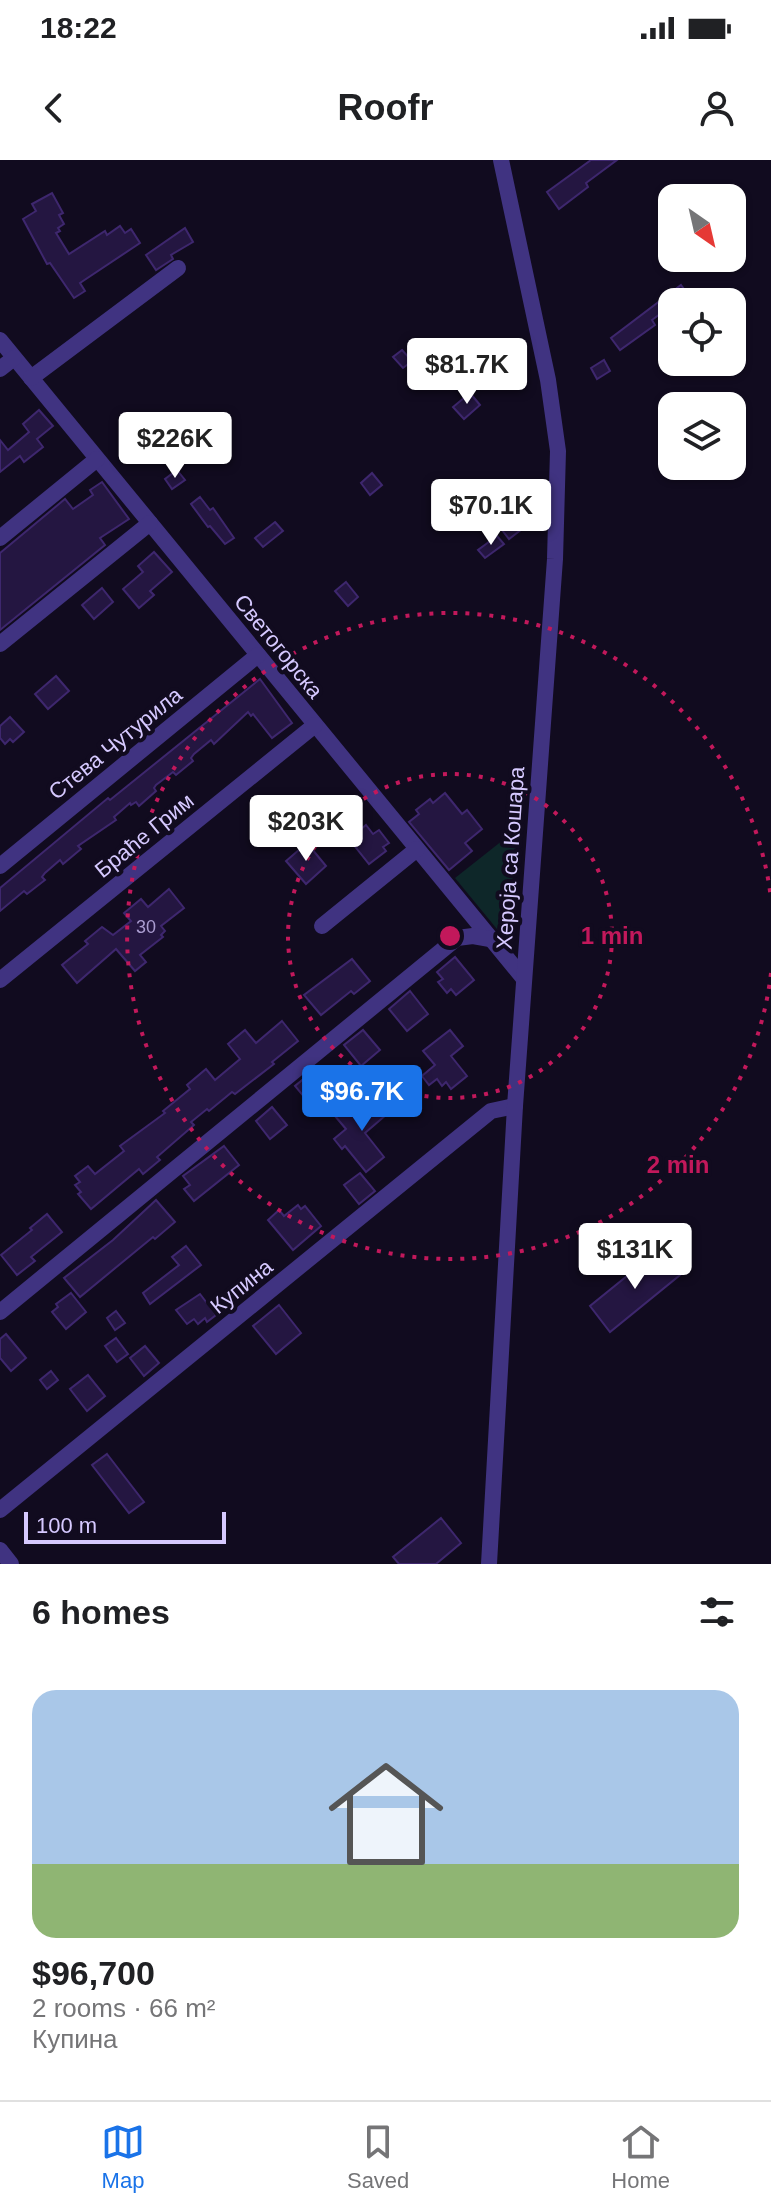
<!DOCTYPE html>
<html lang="en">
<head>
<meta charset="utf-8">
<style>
	:root { --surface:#fff; --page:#f6f6f6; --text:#202124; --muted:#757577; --line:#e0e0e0; --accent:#1a73e8 }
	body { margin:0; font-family:Helvetica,sans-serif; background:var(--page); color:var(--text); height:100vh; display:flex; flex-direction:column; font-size:30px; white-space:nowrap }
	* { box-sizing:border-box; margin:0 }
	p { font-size:26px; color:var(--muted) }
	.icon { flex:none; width:44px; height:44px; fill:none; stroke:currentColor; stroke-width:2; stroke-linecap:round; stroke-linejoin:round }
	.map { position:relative; height:1404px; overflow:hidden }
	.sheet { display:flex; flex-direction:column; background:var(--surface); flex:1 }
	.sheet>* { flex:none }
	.needle { width:52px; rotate:146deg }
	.fabs { position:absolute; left:658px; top:24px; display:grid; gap:16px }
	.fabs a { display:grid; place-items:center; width:88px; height:88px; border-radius:16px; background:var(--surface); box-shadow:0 2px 6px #0004; font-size:40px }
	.scale { position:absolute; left:24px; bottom:20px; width:202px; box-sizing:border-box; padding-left:8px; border:4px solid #d6c9ff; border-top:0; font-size:22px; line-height:28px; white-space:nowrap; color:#d6c9ff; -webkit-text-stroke:6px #110b1f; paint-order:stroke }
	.price { position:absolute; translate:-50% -68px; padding:0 18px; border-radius:8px; background:#fff; color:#222; font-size:26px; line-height:52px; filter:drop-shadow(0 2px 4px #0008) }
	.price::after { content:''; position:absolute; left:50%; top:48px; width:24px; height:18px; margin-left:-12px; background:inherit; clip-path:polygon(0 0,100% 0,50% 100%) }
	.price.active { background:var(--accent); color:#fff }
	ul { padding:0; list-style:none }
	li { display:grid; align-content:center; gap:16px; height:424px; padding:0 32px }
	li span { display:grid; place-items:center; height:248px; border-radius:24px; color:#555 }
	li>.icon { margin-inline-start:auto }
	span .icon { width:144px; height:144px; fill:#fffc; stroke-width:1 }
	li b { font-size:34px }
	h2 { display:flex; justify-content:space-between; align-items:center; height:96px; padding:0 32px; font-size:34px }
	.status { display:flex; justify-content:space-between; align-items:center; height:56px; padding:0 40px; background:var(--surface); direction:ltr }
	.status svg { height:22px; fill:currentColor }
	header { display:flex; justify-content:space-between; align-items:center; height:104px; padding:0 32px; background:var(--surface); font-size:36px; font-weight:700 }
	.dock { display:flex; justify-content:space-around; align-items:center; height:112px; border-top:2px solid var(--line); background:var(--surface); font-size:22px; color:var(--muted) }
	.dock a { display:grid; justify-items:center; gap:4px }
	.dock .active { color:var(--accent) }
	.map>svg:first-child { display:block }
</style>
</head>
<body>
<div class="status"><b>18:22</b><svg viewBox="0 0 49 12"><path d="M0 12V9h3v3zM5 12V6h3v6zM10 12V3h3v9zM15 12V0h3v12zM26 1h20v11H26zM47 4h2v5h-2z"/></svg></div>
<header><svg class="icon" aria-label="back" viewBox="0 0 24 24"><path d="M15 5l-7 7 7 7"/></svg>Roofr<svg class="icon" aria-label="person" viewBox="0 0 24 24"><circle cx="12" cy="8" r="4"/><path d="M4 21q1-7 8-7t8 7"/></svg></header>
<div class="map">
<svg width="771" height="1404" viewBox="0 0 771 1404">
	<rect width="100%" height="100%" fill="#110b1f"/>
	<path fill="#0e2729" d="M517,669L510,785L455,718Z"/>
	<g fill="#241641" stroke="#3e276e" stroke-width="2">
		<path d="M591,0H617L586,23L588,27L559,49L547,32Z"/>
		<path d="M52,33L63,53L59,55L64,64L58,68L60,71L56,73L69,94L105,71L107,75L120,66L125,73L131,69L140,83L80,123L85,131L74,138L50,103L47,104L23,59L36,51L32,44Z"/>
		<path d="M185,68L193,82L171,95L173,99L156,110L146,95Z"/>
		<path d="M681,125L687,133L672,142V145L652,160L655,165L620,190L611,178Z"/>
		<path d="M402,190L412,201L403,208L393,197Z"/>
		<path d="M604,200L610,211L597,219L591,208Z"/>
		<path d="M470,233L480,245L464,259L453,247Z"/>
		<path d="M39,250L53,266L37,279L43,287L24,302L20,296L0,312V280L8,290L29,272L23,264Z"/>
		<path d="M177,310L185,320L172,329L165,319Z"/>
		<path d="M372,313L382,325L370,335L361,323Z"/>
		<path d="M102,322L129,359L100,378L105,385L0,470V393L65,339L73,349L93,335L90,330Z"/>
		<path d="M200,337L210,350L213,348L234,378L225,384L210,366L208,367L191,344Z"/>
		<path d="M515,360L522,369L509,379L502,370Z"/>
		<path d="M275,362L283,371L263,387L255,378Z"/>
		<path d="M497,376L504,384L485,398L478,390Z"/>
		<path d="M154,392L172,412L150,431L154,435L139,448L123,429L143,412L138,406Z"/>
		<path d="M346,422L358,437L348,446L335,431Z"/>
		<path d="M102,428L113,442L94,459L82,445Z"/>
		<path d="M56,516L69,531L48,549L35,534Z"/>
		<path d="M260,519L292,563L272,578L253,554L251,556L248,552L214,584L211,580L194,594L191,598L193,601L176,615L173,612L156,625L154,628L156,631L139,646L136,642L131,645L130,643L114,657L116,660L78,686L81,689L63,704L60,700L45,713L42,717L45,720L27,734L24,731L0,751V728L108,638L110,640Z"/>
		<path d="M10,557L24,572L13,582L10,579L5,584L0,578V566Z"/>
		<path d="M445,633L462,654L467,650L482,669L465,683L472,691L449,710L409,662L419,654L416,650L430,639L433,643Z"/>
		<path d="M366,665L373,674L379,670L389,683L383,687L386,691L369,704L349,679Z"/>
		<path d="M307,683L326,706L306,724L286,701Z"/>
		<path d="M169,729L184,748L161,766L165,771L161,775L163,777L140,795L146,802L135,811L116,789L77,823L62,805L88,784L85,781L102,767L113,775L131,761L124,753L141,739L148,747Z"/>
		<path d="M455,797L474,820L456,835L451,829L447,833L438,822L443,819L437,812Z"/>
		<path d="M352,799L370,821L354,834L351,831L321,855L304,835Z"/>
		<path d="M410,831L428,854L407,871L389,849Z"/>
		<path d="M282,861L298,881L272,902L274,904L235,934L232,932L209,951L207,949L191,962L194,965L157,997L160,1000L143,1014L139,1009L91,1049L78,1034L81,1032L75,1025L80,1022L75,1016L88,1006L95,1014L124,991L120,986L165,953L163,951L190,929L187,925L206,909L215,920L240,899L228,884L245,870L256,883Z"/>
		<path d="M363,870L380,890L361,906L344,885Z"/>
		<path d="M450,870L463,886L451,896L467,916L451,929L446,922L442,926L437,919L429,925L422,916L435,905L423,891Z"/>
		<path d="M317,908L333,927L311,945L295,926Z"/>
		<path d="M382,937L393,949L365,973L384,997L366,1012L345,986L342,989L334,979L346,969L335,956L347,946L357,958Z"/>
		<path d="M272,947L287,965L270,979L256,961Z"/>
		<path d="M224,986L239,1005L194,1041L184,1029L190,1025L183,1016Z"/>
		<path d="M360,1013L375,1031L359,1044L344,1025Z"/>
		<path d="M156,1040L175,1062L155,1079L153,1077L80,1137L64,1118L113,1080Z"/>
		<path d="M298,1045L301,1049L305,1046L321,1066L293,1090L268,1060L279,1050L284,1056Z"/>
		<path d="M47,1054L62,1072L31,1097L35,1101L17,1115L1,1095L32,1070L30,1068Z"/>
		<path d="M186,1086L201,1105L150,1144L143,1133L179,1105L172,1097Z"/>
		<path d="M659,1090L680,1115L610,1172L590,1146Z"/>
		<path d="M71,1133L86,1152L66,1169L52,1152L58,1147L56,1144Z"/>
		<path d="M200,1134L216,1155L207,1162L205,1158L198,1164L194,1159L187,1164L176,1150Z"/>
		<path d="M279,1145L301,1173L276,1194L253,1166Z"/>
		<path d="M116,1151L125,1163L115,1170L107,1158Z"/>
		<path d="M6,1174L26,1198L11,1211L0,1198V1179Z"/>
		<path d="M116,1178L128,1194L117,1202L105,1186Z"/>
		<path d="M145,1186L159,1203L144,1216L130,1198Z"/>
		<path d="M51,1211L58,1220L47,1229L40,1220Z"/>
		<path d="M88,1215L105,1236L87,1251L70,1229Z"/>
		<path d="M107,1294L144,1342L129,1353L92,1305Z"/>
		<path d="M441,1358L461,1383L436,1404H399L393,1397Z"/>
	</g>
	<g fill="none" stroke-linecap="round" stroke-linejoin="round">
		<g stroke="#403381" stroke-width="16">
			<path d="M0,180L524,819"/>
			<path d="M0,209L14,198"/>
			<path d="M31,218L178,108"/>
			<path d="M0,378L97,299"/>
			<path d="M0,484L150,363"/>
			<path d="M0,706L258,495"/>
			<path d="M322,766L417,689"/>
			<path d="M0,820L315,565"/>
			<path d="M0,1152L457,778L473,776L490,779"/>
			<path d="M0,1350L491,951L515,946"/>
			<path d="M0,1390L11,1404"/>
			<path d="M489,1404L515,946L555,399L558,291L548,220L501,0"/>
		</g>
	</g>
	<g fill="none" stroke="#c2185b" stroke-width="4" stroke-dasharray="4 8">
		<circle cx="450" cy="776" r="162"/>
		<path d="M771 813A323 323 0 1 1 771 739"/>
	</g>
	<g text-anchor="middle" stroke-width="8" stroke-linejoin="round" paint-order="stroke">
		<g font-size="18" fill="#aa9cd0">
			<text x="146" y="773">30</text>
		</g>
		<g font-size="22" fill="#d6c9ff" stroke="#110b1f">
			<text transform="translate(279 486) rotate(51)" y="8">Светогорска</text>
			<text transform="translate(115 583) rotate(-39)" y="8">Стева Чутурила</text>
			<text transform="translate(144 675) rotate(-39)" y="8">Браће Грим</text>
			<text transform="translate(510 698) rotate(-86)" y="8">Хероја са Кошара</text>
			<text transform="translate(241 1126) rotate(-39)" y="8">Купина</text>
		</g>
	</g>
	<circle cx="450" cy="776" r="12" fill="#c2185b" stroke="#110b1f" stroke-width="4"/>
	<g font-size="24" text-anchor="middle" font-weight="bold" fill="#c2185b" stroke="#110b1f" stroke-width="8" stroke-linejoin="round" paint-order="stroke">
		<text x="612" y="784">1 min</text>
		<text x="678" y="1013">2 min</text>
	</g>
</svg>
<div class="fabs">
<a><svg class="needle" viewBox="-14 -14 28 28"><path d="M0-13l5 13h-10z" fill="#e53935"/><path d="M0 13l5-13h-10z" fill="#757577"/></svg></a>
<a><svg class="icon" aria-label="locate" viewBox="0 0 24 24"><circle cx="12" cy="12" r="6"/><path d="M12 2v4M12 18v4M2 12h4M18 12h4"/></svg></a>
<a><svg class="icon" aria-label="layers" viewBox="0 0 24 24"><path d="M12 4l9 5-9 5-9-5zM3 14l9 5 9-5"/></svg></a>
</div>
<div class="scale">100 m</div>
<b class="price" style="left:467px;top:246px">$81.7K</b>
<b class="price" style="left:175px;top:320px">$226K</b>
<b class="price" style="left:491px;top:387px">$70.1K</b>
<b class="price" style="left:306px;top:703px">$203K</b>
<b class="price active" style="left:362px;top:973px">$96.7K</b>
<b class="price" style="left:635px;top:1131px">$131K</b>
</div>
<section class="sheet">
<h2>6 homes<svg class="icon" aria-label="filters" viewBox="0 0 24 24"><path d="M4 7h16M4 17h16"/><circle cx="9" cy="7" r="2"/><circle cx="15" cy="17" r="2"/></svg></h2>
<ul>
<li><span style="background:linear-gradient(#a9c7e8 70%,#8fb573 0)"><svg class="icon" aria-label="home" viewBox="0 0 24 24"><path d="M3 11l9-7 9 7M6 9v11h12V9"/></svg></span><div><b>$96,700</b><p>2 rooms · 66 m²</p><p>Купина</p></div></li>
</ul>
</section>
<nav class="dock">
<a class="active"><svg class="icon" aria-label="map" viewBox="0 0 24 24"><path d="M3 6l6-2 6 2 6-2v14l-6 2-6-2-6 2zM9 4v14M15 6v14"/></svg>Map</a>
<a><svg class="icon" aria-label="saved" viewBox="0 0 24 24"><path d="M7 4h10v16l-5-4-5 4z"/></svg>Saved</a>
<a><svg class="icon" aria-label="home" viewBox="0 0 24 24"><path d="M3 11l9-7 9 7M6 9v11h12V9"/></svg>Home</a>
</nav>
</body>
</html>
